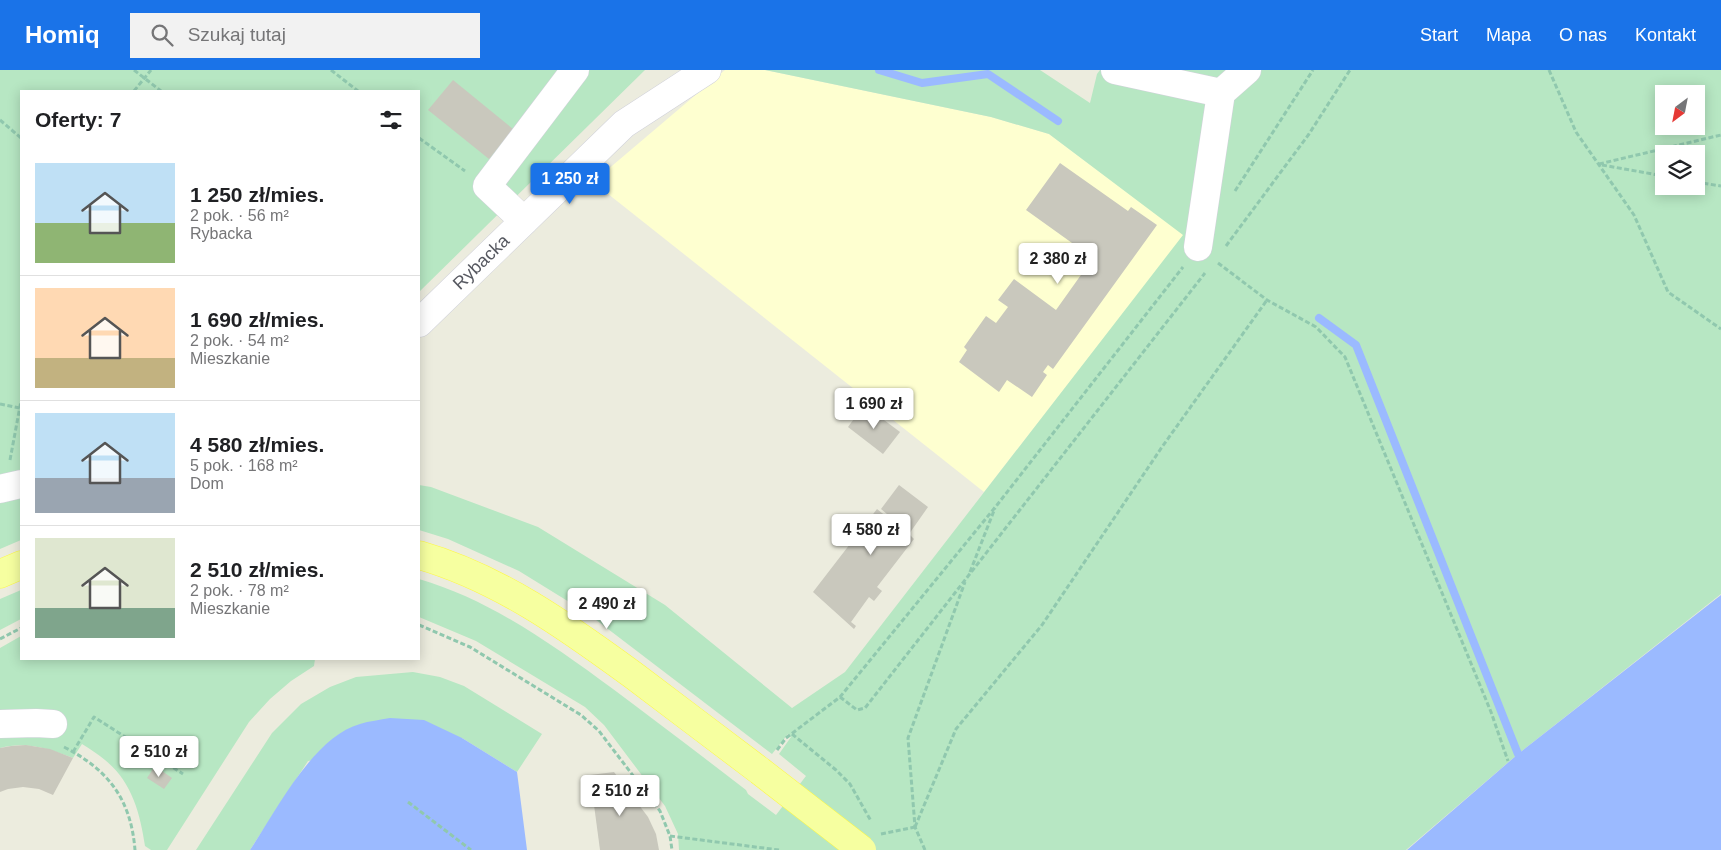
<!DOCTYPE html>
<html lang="pl">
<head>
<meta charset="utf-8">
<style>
	:root { --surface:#fff; --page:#f2f2f2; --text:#202124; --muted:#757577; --line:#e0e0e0; --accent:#1a73e8 }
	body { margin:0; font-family:Helvetica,sans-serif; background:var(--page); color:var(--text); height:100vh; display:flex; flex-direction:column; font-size:19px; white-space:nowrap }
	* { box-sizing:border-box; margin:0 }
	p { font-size:16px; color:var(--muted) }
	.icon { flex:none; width:28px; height:28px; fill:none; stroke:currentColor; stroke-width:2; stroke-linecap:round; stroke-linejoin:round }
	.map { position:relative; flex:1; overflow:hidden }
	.panel { position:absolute; left:20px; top:20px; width:400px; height:570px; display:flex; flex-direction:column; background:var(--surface); border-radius:0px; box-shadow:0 2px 12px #0003 }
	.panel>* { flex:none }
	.needle { width:32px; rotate:212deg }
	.buttons { position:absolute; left:1655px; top:15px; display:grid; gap:10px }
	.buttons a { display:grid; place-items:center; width:50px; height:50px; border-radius:0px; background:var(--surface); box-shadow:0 2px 12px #0003; font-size:25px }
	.price { position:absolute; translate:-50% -42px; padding:0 11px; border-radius:5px; background:#fff; color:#222; font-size:16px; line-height:32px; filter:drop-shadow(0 1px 2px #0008) }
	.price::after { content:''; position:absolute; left:50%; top:30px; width:15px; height:11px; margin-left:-8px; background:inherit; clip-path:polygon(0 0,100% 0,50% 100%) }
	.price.current { background:var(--accent); color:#fff }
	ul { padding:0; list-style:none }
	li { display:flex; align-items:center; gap:15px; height:125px; padding:0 15px }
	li+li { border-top:1px solid var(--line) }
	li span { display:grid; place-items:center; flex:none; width:140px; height:100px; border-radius:0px; color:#555 }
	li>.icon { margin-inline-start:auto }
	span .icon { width:60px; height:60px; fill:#fffc; stroke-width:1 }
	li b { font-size:21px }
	h2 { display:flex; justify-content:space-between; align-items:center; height:60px; padding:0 15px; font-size:21px }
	header { display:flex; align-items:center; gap:30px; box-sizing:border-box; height:70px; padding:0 25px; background:var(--accent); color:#fff }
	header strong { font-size:24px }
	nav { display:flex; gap:28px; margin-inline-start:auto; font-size:18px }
	.search { width:350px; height:45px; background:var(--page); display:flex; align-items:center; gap:12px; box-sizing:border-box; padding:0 18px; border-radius:0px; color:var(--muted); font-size:19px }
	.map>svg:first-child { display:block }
</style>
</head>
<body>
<header>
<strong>Homiq</strong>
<div class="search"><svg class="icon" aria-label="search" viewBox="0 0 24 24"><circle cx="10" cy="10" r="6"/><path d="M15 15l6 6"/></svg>Szukaj tutaj</div>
<nav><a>Start</a><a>Mapa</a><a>O nas</a><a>Kontakt</a></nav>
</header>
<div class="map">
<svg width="1721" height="780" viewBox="0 0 1721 780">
	<rect width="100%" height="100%" fill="#ececde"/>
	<path fill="#feffd0" d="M725,0H765L991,47L1049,64L1184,165L984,422L593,112Z"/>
	<g fill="#b7e7c3" fill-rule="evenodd">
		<path d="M0,0H645L419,222V21H21V402L0,406Z"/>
		<path d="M765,0H1040L1090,33L1097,4L1100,0H1721V524L1518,684L1406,780H679L678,764L665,736L604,655L585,637L476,571L419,547V509C491,530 553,575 613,619C657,652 702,686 746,720L748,724L776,745L806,706L779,684L791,667L788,664L772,684L587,543L519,501L448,469L419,460V415L431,417L538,457L665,535L792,638L845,602L1183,165L1049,64L991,47ZM1664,24H1696V56H1664ZM1664,84H1696V116H1664Z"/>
		<path d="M21,427V470L0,479V432Z"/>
		<path d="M21,520V549L0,560V529Z"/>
		<path d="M21,566V589H315L314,596L291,611L270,629L249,652L167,780H151L145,776C140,743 132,712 105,690C98,684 90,679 82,674L73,688C49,679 26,671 0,678V578Z"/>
		<path d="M413,602L440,607L464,616L542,664L517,702L462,668L308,691L250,780H196L272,663L301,634L330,617L356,607Z"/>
	</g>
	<g fill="#9bbaff">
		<path d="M1721,525V780H1407L1518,684Z"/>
		<path d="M390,648L424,650L462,668L517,702L527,780H250C276,741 313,667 360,654C369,651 380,650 390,648Z"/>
	</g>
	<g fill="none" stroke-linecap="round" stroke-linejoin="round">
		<g stroke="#9bbaff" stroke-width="8">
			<path d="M879,0L922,13L988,4L1058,51"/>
			<path d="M1319,248L1356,275L1518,684"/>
		</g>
	</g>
	<g fill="#c9c8bd">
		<path d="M453,10L513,59L489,89L428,40Z"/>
		<path d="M1060,93L1128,141L1131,137L1157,155L1053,299L1048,295L1043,302L1047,305L1032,327L1007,310L999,322L959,292L967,280L964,277L986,246L996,253L1008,237L998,230L1014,209L1056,240L1093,188L1026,140Z"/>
		<path d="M864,335L900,362L883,384L848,357Z"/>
		<path d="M899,415L928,437L909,464L914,469L877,517L882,521L874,531L869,527L851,552L856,556L854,559L813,522L877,439L898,456L899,454L881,439Z"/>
		<path d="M26,675L50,679L73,688L53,725L39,719L23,717L8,719L0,722V678L11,676Z"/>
		<path d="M155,696L172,708L164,719L147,708Z"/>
		<path d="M614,702L648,747L656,764L659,780H600L590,705Z"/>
	</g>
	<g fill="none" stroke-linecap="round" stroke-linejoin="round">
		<defs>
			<g id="minor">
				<path d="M1115,0L1221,23"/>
				<path d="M524,151L487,116L575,0"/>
				<path d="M1198,177L1221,23L1247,0"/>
				<path d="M419,253L624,54L707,0"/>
				<path d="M0,419L21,414"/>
				<path d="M0,654L36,653L53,654"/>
			</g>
			<g id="major">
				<path d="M419,485C499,508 566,556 633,605C675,637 718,669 760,701"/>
				<path d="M0,504L21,495"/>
			</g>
		</defs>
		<use href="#minor" stroke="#d1d2da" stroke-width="29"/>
		<use href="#major" stroke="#fef945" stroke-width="29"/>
		<g stroke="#90c8ae" stroke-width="3" stroke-dasharray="5 2.5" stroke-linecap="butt">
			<path d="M134,0L161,21"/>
			<path d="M331,0L358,21"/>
			<path d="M1549,0L1576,62L1634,145L1668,222L1721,259"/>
			<path d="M134,21L151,0"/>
			<path d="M0,50L21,68"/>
			<path d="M419,68L465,101"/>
			<path d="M1599,94L1721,65"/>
			<path d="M1602,95L1664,106"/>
			<path d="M1696,112L1721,116"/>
			<path d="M1235,121L1313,0"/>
			<path d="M1226,176L1309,64L1350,0"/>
			<path d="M1218,193L1267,230L1316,257L1345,287L1491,642L1508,691"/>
			<path d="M0,334L20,338"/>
			<path d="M10,390L21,331"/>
			<path d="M970,502L995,438"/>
			<path d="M419,555L470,577L581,645L599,661L660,741L670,766L672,780"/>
			<path d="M0,569L21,558"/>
			<path d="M840,627L857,640L865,638L1205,203"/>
			<path d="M792,664L836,700L850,714L871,751"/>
			<path d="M64,677C109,700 131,730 135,780"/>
			<path d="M777,680L786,668L840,627L997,435L1183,197"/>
			<path d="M73,682L94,647L183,704"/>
			<path d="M408,732L471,780"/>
			<path d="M915,757L956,659L1042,555L1162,377L1267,230"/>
			<path d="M881,764L915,757"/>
			<path d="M670,766L779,780"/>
			<path d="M925,780L915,757L908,668L965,512"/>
		</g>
		<use href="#minor" stroke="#fff" stroke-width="28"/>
		<use href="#major" stroke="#f6ffa0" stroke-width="28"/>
		<defs>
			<path id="major-bridge" d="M760,701L862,780"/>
		</defs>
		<use href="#major-bridge" stroke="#fef945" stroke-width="29" stroke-linecap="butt"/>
		<use href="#major-bridge" stroke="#f6ffa0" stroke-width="28"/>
	</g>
	<g text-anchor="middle" stroke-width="4.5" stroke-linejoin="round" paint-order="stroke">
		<g font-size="18" fill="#575961" stroke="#fff">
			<text transform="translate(481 192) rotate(-44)" y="6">Rybacka</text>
		</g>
	</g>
</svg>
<div class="buttons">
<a><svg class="needle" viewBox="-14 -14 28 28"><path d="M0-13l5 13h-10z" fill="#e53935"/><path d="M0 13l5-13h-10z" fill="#757577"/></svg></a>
<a><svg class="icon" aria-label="layers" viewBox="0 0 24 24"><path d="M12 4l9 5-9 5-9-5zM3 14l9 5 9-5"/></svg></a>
</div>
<b class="price current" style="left:570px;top:135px">1 250 zł</b>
<b class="price" style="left:1058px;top:215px">2 380 zł</b>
<b class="price" style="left:874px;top:360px">1 690 zł</b>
<b class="price" style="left:871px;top:486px">4 580 zł</b>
<b class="price" style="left:607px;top:560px">2 490 zł</b>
<b class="price" style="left:159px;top:708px">2 510 zł</b>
<b class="price" style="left:620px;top:747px">2 510 zł</b>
<section class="panel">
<h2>Oferty: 7<svg class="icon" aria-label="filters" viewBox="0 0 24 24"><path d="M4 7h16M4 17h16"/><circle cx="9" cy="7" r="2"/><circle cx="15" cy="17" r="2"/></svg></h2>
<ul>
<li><span style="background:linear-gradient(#bfe0f5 60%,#8fb573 0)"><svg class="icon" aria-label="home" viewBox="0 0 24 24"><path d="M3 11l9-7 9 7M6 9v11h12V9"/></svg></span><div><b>1 250 zł/mies.</b><p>2 pok. · 56 m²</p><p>Rybacka</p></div></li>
<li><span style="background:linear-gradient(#ffd9b3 70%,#c2b280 0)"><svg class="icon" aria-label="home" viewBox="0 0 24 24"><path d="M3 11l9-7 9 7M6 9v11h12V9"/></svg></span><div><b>1 690 zł/mies.</b><p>2 pok. · 54 m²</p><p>Mieszkanie</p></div></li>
<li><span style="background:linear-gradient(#bfe0f5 65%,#9aa5b1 0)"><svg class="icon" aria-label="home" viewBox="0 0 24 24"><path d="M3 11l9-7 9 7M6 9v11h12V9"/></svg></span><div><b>4 580 zł/mies.</b><p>5 pok. · 168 m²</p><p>Dom</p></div></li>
<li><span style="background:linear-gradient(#dfe7d0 70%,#7fa58c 0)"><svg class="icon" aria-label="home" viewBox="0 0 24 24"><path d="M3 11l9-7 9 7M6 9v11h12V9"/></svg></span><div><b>2 510 zł/mies.</b><p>2 pok. · 78 m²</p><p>Mieszkanie</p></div></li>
</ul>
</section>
</div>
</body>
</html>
